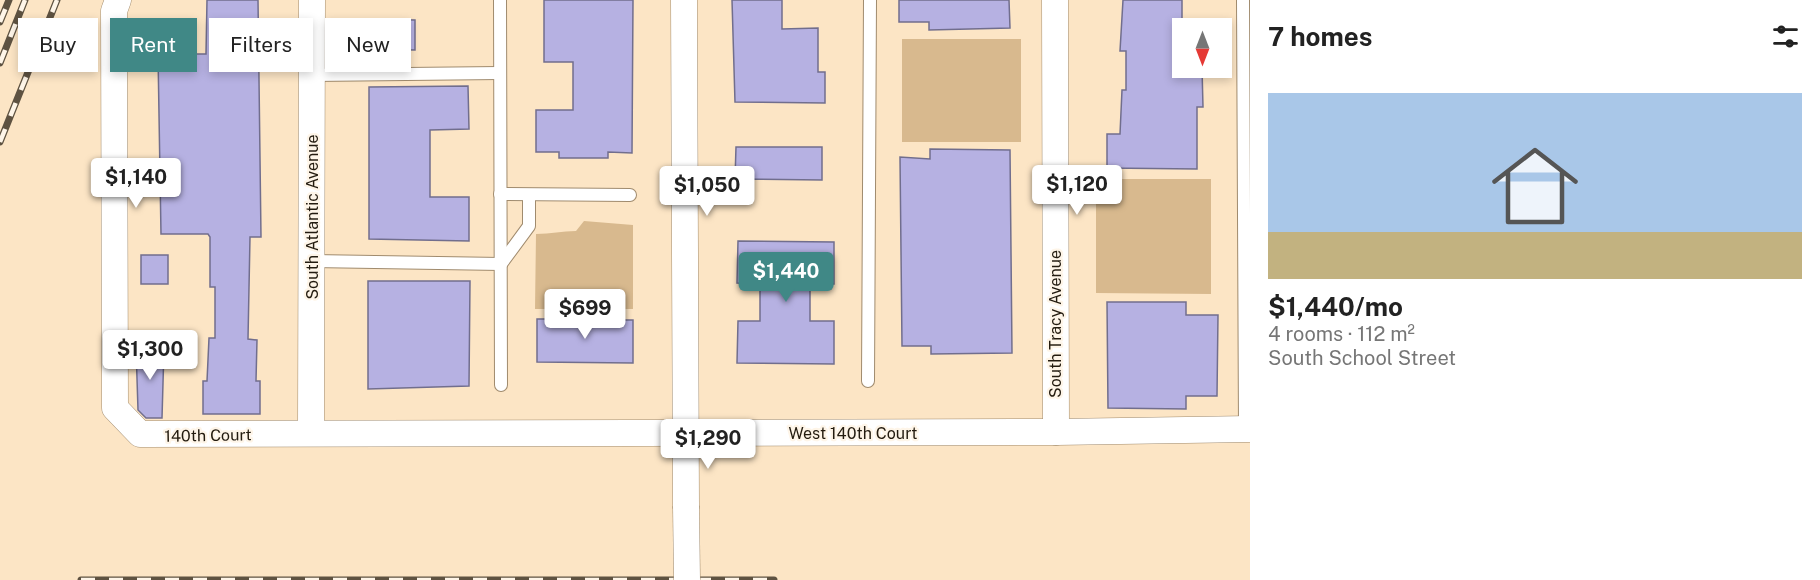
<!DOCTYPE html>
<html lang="en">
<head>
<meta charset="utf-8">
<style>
	:root { --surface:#fff; --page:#f6f6f6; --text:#222; --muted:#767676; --line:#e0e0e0; --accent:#408886 }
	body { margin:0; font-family:"Public Sans",sans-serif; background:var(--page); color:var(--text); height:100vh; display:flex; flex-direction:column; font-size:22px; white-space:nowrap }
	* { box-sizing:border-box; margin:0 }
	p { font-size:20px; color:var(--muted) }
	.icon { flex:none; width:33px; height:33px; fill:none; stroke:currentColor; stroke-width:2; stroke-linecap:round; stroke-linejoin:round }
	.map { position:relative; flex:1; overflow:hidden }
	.sheet { display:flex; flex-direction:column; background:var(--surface); width:570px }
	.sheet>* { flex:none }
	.guide { position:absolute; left:18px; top:18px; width:570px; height:54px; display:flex; gap:12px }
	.needle { width:39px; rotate:180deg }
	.fabs { position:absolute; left:1172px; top:18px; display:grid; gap:12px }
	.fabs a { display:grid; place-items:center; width:60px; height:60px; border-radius:0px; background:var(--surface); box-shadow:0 3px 9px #0003; font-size:30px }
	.price { position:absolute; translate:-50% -51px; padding:0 14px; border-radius:6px; background:#fff; color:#222; font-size:20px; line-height:39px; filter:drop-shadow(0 2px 3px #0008) }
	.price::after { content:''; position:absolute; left:50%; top:36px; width:18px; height:14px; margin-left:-9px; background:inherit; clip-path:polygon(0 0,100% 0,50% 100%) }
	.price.on { background:var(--accent); color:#fff }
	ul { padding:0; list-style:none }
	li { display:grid; align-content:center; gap:12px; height:318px; padding:0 18px }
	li+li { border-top:2px solid var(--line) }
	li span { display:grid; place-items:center; height:186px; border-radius:0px; color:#555 }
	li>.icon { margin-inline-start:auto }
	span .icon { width:108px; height:108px; fill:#fffc; stroke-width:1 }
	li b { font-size:26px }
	h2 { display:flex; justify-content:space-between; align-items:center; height:72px; padding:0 18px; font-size:26px }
	.pill { padding:0 21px; border-radius:0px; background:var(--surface); box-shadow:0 3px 9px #0003; font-size:21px; line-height:54px }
	.pill.on { background:var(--accent); color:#fff }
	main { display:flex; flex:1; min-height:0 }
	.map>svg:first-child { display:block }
</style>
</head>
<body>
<main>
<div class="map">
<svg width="1250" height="580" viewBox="0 0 1250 580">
	<rect width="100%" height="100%" fill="#fce5c5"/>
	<g fill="#d8b98e">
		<rect x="902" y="39" width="119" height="103"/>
		<path d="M1096,179H1211V294L1096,293Z"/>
		<path d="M584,221L633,225V309H535L536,234C551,234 562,231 576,231Z"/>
	</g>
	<g fill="#b6b1e2" stroke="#716e8d" stroke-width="1.5">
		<path d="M207,0H258L261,237H250L248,339L257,340L256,381H260V414H203V381H207L209,338H215V287H210V237L208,234H161L158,54H206Z"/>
		<path d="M544,0H633L632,153L608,152V158H559V152H536V110H573V62H544Z"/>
		<path d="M732,0H782V29L818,28V72H825V103L735,102Z"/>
		<path d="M899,0H1009L1010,28L929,30V22H899Z"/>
		<path d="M1123,0H1182V68H1202L1203,107H1197V169L1107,168V134H1120L1122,90H1126V51H1120Z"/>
		<path d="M361,19L415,20V50L361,49Z"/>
		<path d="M468,86L469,129L430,130V197H469V241L369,239V87Z"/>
		<path d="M736,147H822V180L735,179Z"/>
		<path d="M930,149L1010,150L1012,353L931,354V346H902L900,157L930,159Z"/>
		<path d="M738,241L834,242V284H810V321H834V364L737,363L738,321H760V284L737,283Z"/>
		<rect x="141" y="255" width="27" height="29"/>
		<path d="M368,281H470L469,386L368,389Z"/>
		<path d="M1107,302H1186V315H1218L1217,396H1186V409L1108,408Z"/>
		<path d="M560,313L609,315V320H633V363L537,362V319H560Z"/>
		<path d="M136,347L164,348L162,418H146L138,410Z"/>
	</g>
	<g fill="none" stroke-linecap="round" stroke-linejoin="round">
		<defs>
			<g id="service">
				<path d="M500,0L501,385"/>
				<path d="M1243,0L1245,429"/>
				<path d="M312,75L500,73"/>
				<path d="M500,194L630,195"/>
				<path d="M312,261L501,264L529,226V195"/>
				<path d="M868,381L870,0"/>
			</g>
			<g id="minor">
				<path d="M118,0L114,11L115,408L140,434L1056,432L1250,429"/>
				<path d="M684,0L686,506"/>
				<path d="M1055,0L1056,432"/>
				<path d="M311,433L312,0"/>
			</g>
		</defs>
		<use href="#service" stroke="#a08b6e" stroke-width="14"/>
		<use href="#minor" stroke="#a08b6e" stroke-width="27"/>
		<use href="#service" stroke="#fff" stroke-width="12"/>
		<use href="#minor" stroke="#fff" stroke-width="26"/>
		<defs>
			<g id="rail">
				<path d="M0,22L9,0"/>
				<path d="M0,63L25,0"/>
				<path d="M0,142L57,0"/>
				<path d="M81,580H774"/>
			</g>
		</defs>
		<use href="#rail" stroke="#5e5241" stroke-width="7"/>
		<use href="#rail" stroke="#fef5e8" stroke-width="4.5" stroke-dasharray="14" stroke-linecap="butt"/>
		<defs>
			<path id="minor-bridge" d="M686,506L687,580"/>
		</defs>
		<use href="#minor-bridge" stroke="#a08b6e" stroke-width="27" stroke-linecap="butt"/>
		<use href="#minor-bridge" stroke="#fff" stroke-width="26"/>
	</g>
	<g text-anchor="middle" stroke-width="4.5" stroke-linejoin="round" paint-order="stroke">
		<g font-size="16" fill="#231b0f" stroke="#fef5e8">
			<text transform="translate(312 217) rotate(-90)" y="6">South Atlantic Avenue</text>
			<text transform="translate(1055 324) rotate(-90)" y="6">South Tracy Avenue</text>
			<text x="853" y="439">West 140th Court</text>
			<text transform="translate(208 435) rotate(-1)" y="6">140th Court</text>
		</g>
	</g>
</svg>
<div class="fabs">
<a><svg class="needle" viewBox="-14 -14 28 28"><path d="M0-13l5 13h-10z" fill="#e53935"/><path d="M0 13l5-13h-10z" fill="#767676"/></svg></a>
</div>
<b class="price" style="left:136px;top:209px">$1,140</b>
<b class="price" style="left:1077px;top:216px">$1,120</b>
<b class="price" style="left:707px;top:217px">$1,050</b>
<b class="price on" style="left:786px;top:303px">$1,440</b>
<b class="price" style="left:585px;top:340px">$699</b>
<b class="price" style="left:150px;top:381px">$1,300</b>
<b class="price" style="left:708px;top:470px">$1,290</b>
<div class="guide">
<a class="pill">Buy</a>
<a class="pill on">Rent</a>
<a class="pill">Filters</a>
<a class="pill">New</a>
</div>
</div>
<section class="sheet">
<h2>7 homes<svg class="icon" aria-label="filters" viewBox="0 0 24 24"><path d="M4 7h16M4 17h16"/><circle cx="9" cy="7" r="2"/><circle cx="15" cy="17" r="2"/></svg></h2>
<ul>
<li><span style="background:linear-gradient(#a9c7e8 75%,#c2b280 0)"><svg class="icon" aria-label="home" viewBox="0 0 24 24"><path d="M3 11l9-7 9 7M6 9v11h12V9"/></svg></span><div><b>$1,440/mo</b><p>4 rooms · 112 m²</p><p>South School Street</p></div></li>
</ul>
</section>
</main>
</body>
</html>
